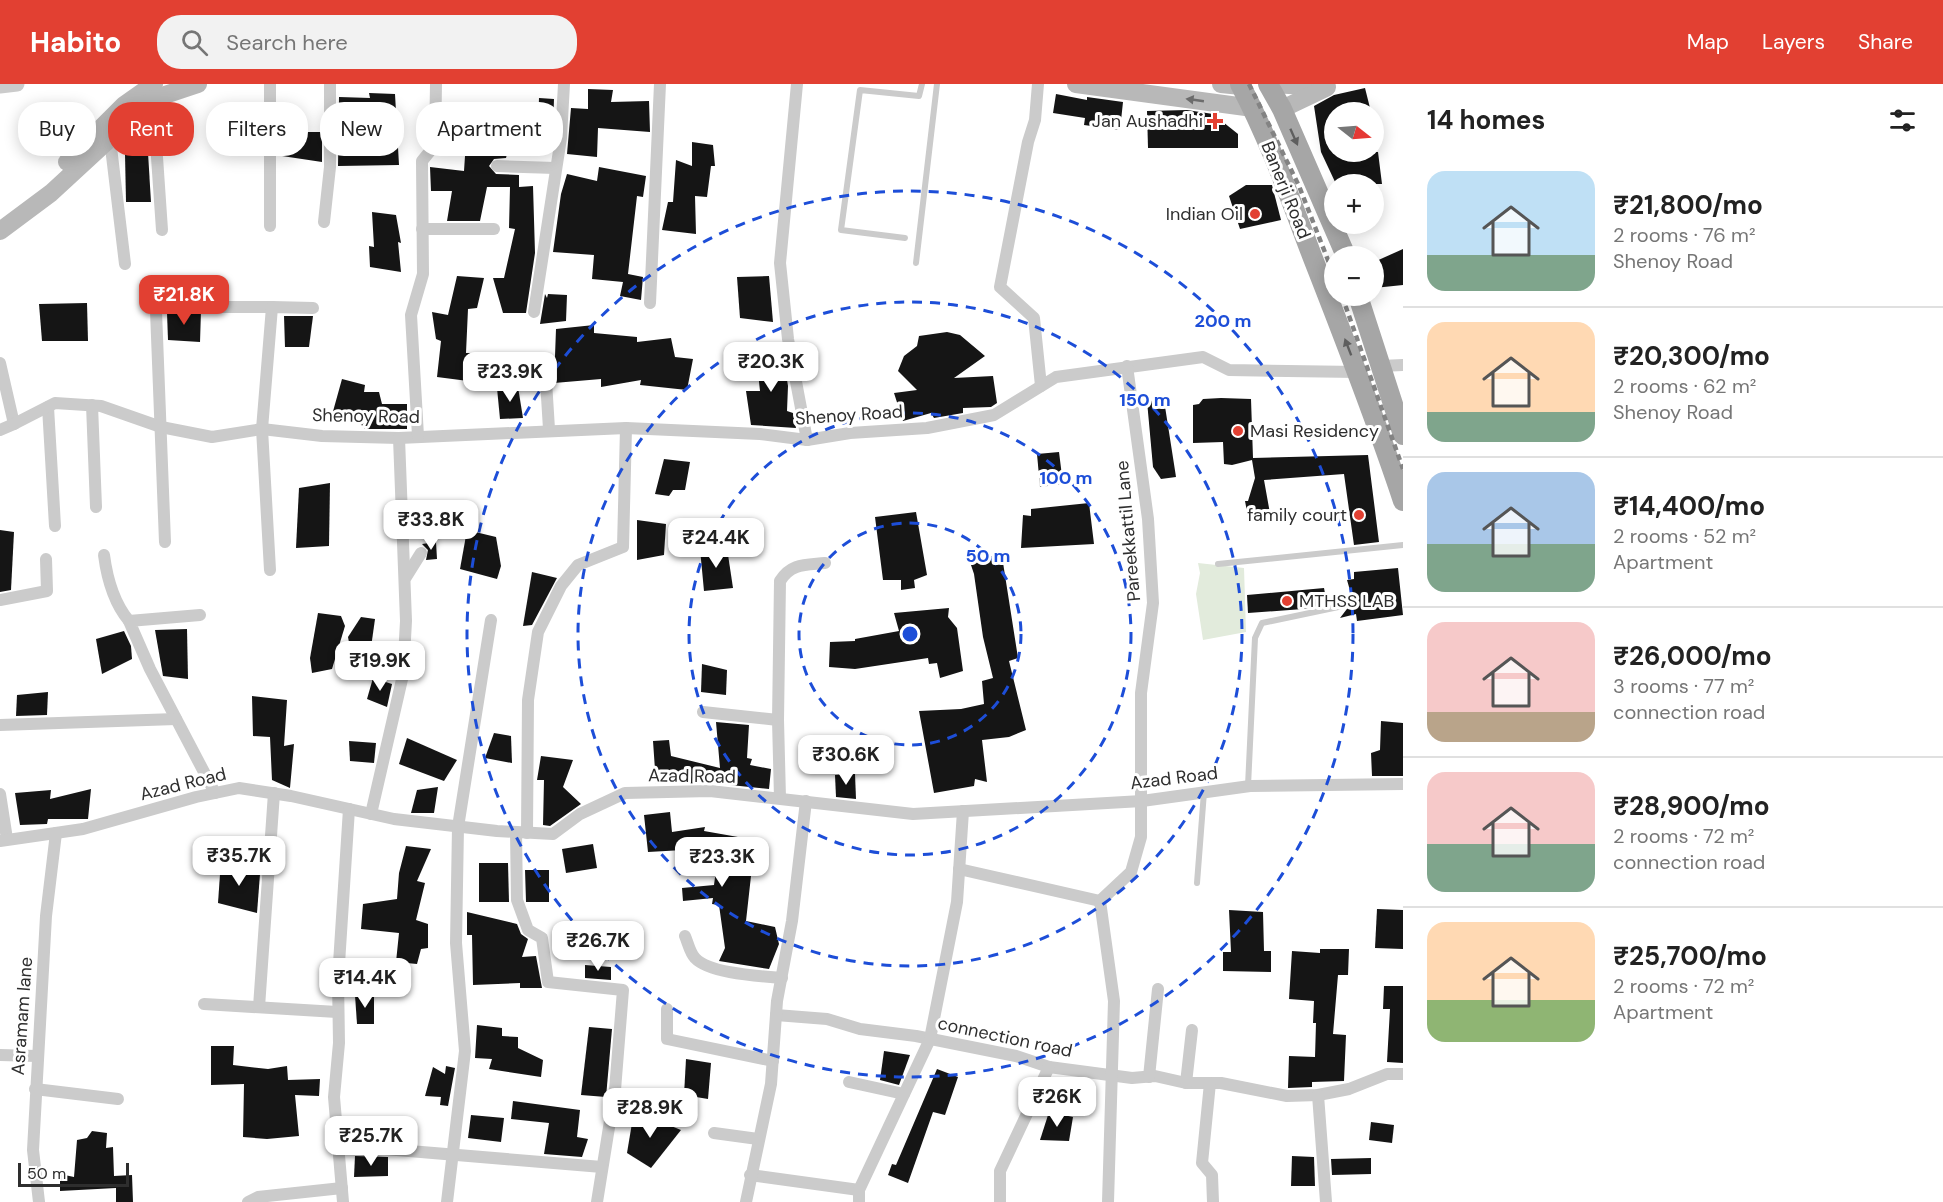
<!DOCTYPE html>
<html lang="en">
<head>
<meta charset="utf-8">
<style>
	:root { --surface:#fff; --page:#f2f2f2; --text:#222; --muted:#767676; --line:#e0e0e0; --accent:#e24032 }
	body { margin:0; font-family:"DM Sans",sans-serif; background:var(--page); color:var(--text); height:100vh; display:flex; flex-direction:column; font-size:22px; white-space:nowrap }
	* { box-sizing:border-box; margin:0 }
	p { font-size:20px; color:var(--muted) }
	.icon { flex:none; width:33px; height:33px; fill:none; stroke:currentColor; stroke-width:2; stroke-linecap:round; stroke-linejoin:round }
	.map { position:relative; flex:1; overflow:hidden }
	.panel { display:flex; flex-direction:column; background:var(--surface); width:540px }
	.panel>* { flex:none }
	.guide { position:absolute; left:18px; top:18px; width:570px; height:54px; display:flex; gap:12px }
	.needle { width:39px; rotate:107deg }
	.tools { position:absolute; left:1324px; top:18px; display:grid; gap:12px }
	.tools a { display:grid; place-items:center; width:60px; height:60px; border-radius:50%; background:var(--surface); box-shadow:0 3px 15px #0003; font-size:30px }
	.scale { position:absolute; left:18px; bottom:15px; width:111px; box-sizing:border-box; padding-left:6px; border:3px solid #2e2e2e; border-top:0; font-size:16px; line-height:21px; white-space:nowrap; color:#2e2e2e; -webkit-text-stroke:4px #fff; paint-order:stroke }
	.price { position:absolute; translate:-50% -51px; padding:0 14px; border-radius:12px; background:#fff; color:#222; font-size:20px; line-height:39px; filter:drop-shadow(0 2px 3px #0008) }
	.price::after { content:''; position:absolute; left:50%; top:36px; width:18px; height:14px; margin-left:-9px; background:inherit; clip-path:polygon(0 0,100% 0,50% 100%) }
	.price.current { background:var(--accent); color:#fff }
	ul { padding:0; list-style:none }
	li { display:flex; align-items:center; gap:18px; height:150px; padding:0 24px }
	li+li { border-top:2px solid var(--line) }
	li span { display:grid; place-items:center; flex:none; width:168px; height:120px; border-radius:18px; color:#555 }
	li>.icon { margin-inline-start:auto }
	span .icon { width:72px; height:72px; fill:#fffc; stroke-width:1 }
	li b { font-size:26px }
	h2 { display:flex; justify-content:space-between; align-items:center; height:72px; padding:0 24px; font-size:26px }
	.chip { padding:0 21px; border-radius:24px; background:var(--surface); box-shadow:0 3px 15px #0003; font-size:21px; line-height:54px }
	.chip.current { background:var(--accent); color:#fff }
	header { display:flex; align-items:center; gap:36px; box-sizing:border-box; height:84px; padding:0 30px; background:var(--accent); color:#fff }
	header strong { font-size:28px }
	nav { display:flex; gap:33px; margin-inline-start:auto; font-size:21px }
	.search { width:420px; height:54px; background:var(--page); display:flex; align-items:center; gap:15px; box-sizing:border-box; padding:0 21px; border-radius:24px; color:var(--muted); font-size:22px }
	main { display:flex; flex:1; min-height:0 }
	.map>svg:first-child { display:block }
</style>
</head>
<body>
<header>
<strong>Habito</strong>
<div class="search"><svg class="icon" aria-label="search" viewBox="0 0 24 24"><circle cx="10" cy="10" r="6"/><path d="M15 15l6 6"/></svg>Search here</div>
<nav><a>Map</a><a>Layers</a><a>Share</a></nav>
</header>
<main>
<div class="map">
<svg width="1403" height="1118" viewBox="0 0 1403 1118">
	<rect width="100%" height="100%" fill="#fff"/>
	<path fill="#e2ebdc" d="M1198,479L1244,484L1246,548L1203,556L1196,510L1200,489Z"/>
	<g fill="#151515">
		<path d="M1365,4L1371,28H1335V68H1378L1382,100H1336L1321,68L1314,22L1334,11Z"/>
		<path d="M588,5L613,6L611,18L649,17L650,48L598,44L597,73L567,70L571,24L588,25Z"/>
		<path d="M369,9L395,10L399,81L338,82L339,13L370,14Z"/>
		<path d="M1056,10L1087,16V13L1123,18L1120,46L1084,41L1085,34L1053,29Z"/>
		<path d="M539,14L554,15L553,43L538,44Z"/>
		<path d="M1187,26L1213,30L1238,50V64H1148L1147,27Z"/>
		<path d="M467,42L517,44L518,67L508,66L506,74L494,75L489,82L496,90L519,91V103L533,102L535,169L526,229H503L493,194H504L515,145L509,144L510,103H487L480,137H447L452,107H431L430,83L464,87Z"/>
		<path d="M280,48H322V78L282,72Z"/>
		<path d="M692,58L713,61L715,82H711L707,113L695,112L696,150L662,146L668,118H673L676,76L692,82Z"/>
		<path d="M148,69L151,118H126L125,70Z"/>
		<path d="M599,83L646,92L643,113L637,112L628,190L643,193L641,216L620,212L623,198L592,195L594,171L553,168L561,110L567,90L597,97Z"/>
		<path d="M1246,101H1272L1281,136L1240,145L1229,112Z"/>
		<path d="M372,128L396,131L401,159L398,158L401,188L370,183L369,162L374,163Z"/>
		<path d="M1403,165V201L1374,204V178Z"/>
		<path d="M457,192L484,194L477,224L468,225L466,269H476L482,280L479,289H469L468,297L437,293L441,257L436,255L432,228L448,231Z"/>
		<path d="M769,192L773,238L740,234L737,193Z"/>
		<path d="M545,210L547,214L548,210L567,211L566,237L540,240Z"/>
		<path d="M87,219L88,257H42L39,220Z"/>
		<path d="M201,226L200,258L168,256L167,229Z"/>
		<path d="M284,232H313L309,263H285Z"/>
		<path d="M594,241V249L637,253V258L671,254L675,273L693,275L687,306L640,301L641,296L601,303V295L554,299L556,245Z"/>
		<path d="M947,248L960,251L985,272L954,294L993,292L997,319L991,323L963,324V329L934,334L931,329L903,337L894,309L917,306L898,287L904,272L917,262L919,252Z"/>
		<path d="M782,265L788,302L787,327L793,329L796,344L751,341L746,307H760L756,270Z"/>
		<path d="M342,295L365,301L364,308H379L382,320H407V345H364V342L332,331Z"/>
		<path d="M518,303L523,334L500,335L497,304Z"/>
		<path d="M1221,314L1251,315L1253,374L1368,371L1379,458L1354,461L1344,390L1264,396L1271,435L1249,438L1245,417H1248L1255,394L1252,376L1232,381L1224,380L1223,358L1193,359V321L1199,320L1203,315Z"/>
		<path d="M1164,316L1176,393L1161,395L1153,383L1147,317Z"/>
		<path d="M1059,368L1063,400L1040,403L1037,370Z"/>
		<path d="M664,375L690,378L685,406H673L669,412L655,410Z"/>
		<path d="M330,399L329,462L296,464L299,404Z"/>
		<path d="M1089,419L1094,460L1021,464L1023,431L1031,432V425Z"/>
		<path d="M916,428L927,491L914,496L915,504L901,506V496H883L875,433Z"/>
		<path d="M637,436L666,440L664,471L637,476Z"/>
		<path d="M0,446L14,448L11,506L0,508Z"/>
		<path d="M467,446L496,453L501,482L497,495L460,485Z"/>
		<path d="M436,458L437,475L426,476L428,466L422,460Z"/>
		<path d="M727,464L733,504L704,507L700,465Z"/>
		<path d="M991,472H1002L1004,485L1018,574L1009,577L1026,646L1009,653L982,656L987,698L975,695L974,702L934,709L919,627L961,625L984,620L982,597L993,594L983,553L974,490L969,475Z"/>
		<path d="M1398,484L1403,531L1357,537L1356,530L1340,534L1353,517L1347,496L1354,495V488Z"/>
		<path d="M532,488L557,494L532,541L523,542Z"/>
		<path d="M1324,504L1327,520L1303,525L1248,529L1247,511Z"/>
		<path d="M949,524L948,533L957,544L963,587L940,594L937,579L929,580L928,574L855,585L829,583L830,558L855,557V555L899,547L894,529Z"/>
		<path d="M318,529L341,532L345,542L332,585L312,589L310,574Z"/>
		<path d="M361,533L375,535L368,585L354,584L348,553Z"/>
		<path d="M187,545L188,595L163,592L155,546Z"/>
		<path d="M124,547L131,562L132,575L102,590L96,555Z"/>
		<path d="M702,580L727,586L726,611L701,608Z"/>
		<path d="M373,594L392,600L387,623L367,615Z"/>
		<path d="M48,608L47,631L16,632L17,611Z"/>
		<path d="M252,612L287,616L284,662L294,660L290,704L272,696L270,653L253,652Z"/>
		<path d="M1381,637L1403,639V692H1372L1371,669L1380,666Z"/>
		<path d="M716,638L749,641L747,674L752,675L750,681L771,685L769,705L711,699L656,700L653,657L669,656L671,672L720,684Z"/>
		<path d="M494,649L511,652L512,679L485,674Z"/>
		<path d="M407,654L457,676L444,697L399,680Z"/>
		<path d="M349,657L376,659L374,679L350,677Z"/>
		<path d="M541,672L573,676L563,703L581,720L550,742L543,741L544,696H537Z"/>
		<path d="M855,690L856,715L836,713L835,691Z"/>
		<path d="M438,703L434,729H411L417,706Z"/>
		<path d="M91,705L88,735H48L47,740L20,741L15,709L51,706L50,715Z"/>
		<path d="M670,728L672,748L705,743L704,747L755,756L746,837L775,843L779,860L769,885L719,877L725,864L719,821L712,820L713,814L683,817L682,804L714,801L719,764L648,768L644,731Z"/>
		<path d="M593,760L597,784L566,789L562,765Z"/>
		<path d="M406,762L431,765L417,797L425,799L416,836L428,840V864L421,865L417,880L396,878L399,849L361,845L363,820L397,815L399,789Z"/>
		<path d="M221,776L260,790L257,829L218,819Z"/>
		<path d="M479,779H508L509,818H479Z"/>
		<path d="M525,786H549V818H526Z"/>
		<path d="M1377,825L1403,826V865L1375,864Z"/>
		<path d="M1229,826L1263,828L1264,867H1271V888L1223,887V868H1231Z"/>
		<path d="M467,828L517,840L521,850L528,855L522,873L536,872L542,904H520V899L473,901L472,851H467Z"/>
		<path d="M1320,865H1349L1348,891H1338L1333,950L1346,951L1344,997L1312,998V1003L1288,1004L1289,972L1315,973L1316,939H1313L1314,917L1289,915L1292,867L1320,869Z"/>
		<path d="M585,881L611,883V896L585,894Z"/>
		<path d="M367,885L398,887L392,909L366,902Z"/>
		<path d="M1384,902H1403V979L1387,978L1390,925H1383Z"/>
		<path d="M355,911L374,912V940H357Z"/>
		<path d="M477,941L502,944V952L518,953V964L543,976L541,993L489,985L492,975L475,974Z"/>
		<path d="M589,943L612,945L606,1013L581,1011Z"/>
		<path d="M211,962H234L233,981L268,985L287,982L288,996L320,995L319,1012L295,1011L299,1052L267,1055L243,1053L244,1000L211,1001Z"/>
		<path d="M884,967L910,971L899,1001L880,996Z"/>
		<path d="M686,975L711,979L708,1015L684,1011Z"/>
		<path d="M446,982L455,984L448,1022L440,1021L441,1013L425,1012L433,983L445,990Z"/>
		<path d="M937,985L958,993L945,1031L933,1028L908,1099L888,1091L892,1080L896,1081Z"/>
		<path d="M513,1017L580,1026L577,1053L588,1055L582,1073L544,1070L549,1039L511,1035Z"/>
		<path d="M634,1027L681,1046L651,1084L627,1069Z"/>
		<path d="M1049,1028L1073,1033L1069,1057L1040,1056Z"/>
		<path d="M471,1031L504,1034L501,1058L468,1054Z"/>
		<path d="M1371,1038L1394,1041L1392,1059L1369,1056Z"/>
		<path d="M92,1047L107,1049L106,1064L113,1063L114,1092L132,1091L133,1118H116V1104L60,1107V1090L74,1093L77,1056L87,1054Z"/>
		<path d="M355,1072L388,1073V1092L354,1093Z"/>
		<path d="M1292,1072L1314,1073L1315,1102H1291Z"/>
		<path d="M1371,1074V1090L1332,1091L1331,1075Z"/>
	</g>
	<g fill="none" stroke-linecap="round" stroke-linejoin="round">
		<g stroke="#cbcbcb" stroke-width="6">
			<path d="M905,154L841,146L860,6L919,12L922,0"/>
			<path d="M916,179L937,0"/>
			<path d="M1218,480L1403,461"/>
			<path d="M1248,702L1255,554L1262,539L1343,522"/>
			<path d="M1197,799L1204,708"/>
		</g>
		<g stroke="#cbcbcb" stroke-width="12">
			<path d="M797,0L780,179L788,255L807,356"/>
			<path d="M1038,0L1035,36L1028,58L1000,203L1034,234L1041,302"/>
			<path d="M153,15L162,146"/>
			<path d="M110,55L125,180"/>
			<path d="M497,82L555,84"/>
			<path d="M324,138L330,83V0"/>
			<path d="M270,142V0"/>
			<path d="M422,145H494"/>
			<path d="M650,219L660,0"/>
			<path d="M213,223H272"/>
			<path d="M156,227L165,458"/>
			<path d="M534,228L561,54L564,0"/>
			<path d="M0,279L14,340L0,346"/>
			<path d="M545,281L549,345"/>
			<path d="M1381,282L1403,281"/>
			<path d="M92,321L96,423"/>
			<path d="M48,323L55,442"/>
			<path d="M14,340L55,319L101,322L161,343L212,353L262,345L322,352L399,354L626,344L760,350L807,356L850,349L927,344L994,331L1056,293L1203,273L1229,286L1357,288"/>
			<path d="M418,352L411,231L423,190L422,77L435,61L436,0"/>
			<path d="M104,471C107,494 114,519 129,537"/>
			<path d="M270,486L262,345L272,223L313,224"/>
			<path d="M406,493L421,469"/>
			<path d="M0,516L47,507L46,475"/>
			<path d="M200,531L129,537L150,585L215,709"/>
			<path d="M703,628L778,636"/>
			<path d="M0,641L176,635"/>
			<path d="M0,710L7,755"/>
			<path d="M780,714L778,636L780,497C791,479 806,481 825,479"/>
			<path d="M371,730L403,591L406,537L399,354"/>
			<path d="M516,748L517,816L528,846L542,854L548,898L623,906L615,1006L597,1118"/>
			<path d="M527,749L528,616L538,548L561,502L578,481L623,463L626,344"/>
			<path d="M0,757L83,745L196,713L239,704L291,712L394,735L497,747L553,750L580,730L625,709L710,707L913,730L1142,717L1250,702L1403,700"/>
			<path d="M959,785L1100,817"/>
			<path d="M685,852C688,859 690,869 695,874C710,890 760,892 782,894"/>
			<path d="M204,920L337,928"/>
			<path d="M259,923L274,709"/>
			<path d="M667,925V955L773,977"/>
			<path d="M776,931L827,935L860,945L916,952L1016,972L1049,983L1132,994L1155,992L1186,999H1221L1287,1012L1318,1011L1349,1005L1387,990H1403"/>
			<path d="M0,971L37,972"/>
			<path d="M1149,993L1158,905"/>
			<path d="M849,998L904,1010"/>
			<path d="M1186,999L1192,946"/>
			<path d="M1210,999L1202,1079L1212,1091L1213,1118"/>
			<path d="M35,1005L118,1015"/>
			<path d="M1318,1011L1326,1118"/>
			<path d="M714,1049L758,1055"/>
			<path d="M337,1061L602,1083"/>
			<path d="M750,1091L859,1106"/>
			<path d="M39,1118L33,1066L46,832L56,749"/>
			<path d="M248,1118L258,1113L342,1104"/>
			<path d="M343,1118L334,1013L339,959L338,895L349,725"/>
			<path d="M447,1118L465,967L456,859L458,743L491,536"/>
			<path d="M746,1118L771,1000L777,917L792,837L806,717"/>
			<path d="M859,1118V1106L930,955L957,818L963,727"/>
			<path d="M1000,1118V1087L1049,983"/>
			<path d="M1108,1118L1114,917L1100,817L1131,788L1141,753V609L1153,519L1148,435L1127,282"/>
		</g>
		<path stroke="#cbcbcb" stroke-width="15" d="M0,2L17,0"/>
		<g stroke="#b8b8b8" stroke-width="18">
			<path d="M1076,0L1253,24"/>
			<path d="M1221,0L1241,2"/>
			<path d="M1268,0L1327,3"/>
			<path d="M1282,25L1326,4"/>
			<path d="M67,78L124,21L154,0"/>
			<path d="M0,147L51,109L153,15L198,0"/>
		</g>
		<g stroke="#a6a6a6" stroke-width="20">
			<path d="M1240,0C1270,57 1291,117 1314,177C1345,256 1376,336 1403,417"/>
			<path d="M1268,0L1282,25L1346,172"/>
			<path d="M1358,212L1403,351"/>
		</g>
		<g stroke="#838383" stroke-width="4.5" stroke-dasharray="6 4.5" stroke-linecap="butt">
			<path d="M1249,0L1299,102L1335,194"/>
			<path d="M1342,212L1403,385"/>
		</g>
	</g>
	<defs><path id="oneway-solid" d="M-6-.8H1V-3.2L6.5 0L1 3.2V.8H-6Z" transform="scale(1.5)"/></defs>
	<use fill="#6c6c6c" href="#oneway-solid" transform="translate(1195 16) rotate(-172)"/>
	<g fill="#5e5e5e">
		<use href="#oneway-solid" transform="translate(1294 53) rotate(66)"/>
		<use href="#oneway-solid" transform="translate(1348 263) rotate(-111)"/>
	</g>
	<g fill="none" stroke="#1d4ed8" stroke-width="3" stroke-dasharray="10 8">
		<circle cx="910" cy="550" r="111"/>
		<circle cx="910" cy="550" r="221"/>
		<circle cx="910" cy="550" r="332"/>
		<circle cx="910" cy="550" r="443"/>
	</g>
	<g fill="#e24032" stroke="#fff" stroke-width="2">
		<path d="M1212 28h6v6h6v6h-6v6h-6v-6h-6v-6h6z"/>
		<circle cx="1255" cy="130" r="6"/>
		<circle cx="1238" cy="347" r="6"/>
		<circle cx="1359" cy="431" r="6"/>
		<circle cx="1287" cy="517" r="6"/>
	</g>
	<g text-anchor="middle" stroke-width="6" stroke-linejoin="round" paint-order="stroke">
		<g font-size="18" fill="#2e2e2e" stroke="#fff" text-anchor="end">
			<text x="1203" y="43">Jan Aushadhi</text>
			<text x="1243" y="136">Indian Oil</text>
			<text x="1250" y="353" text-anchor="start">Masi Residency</text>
			<text x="1347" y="437">family court</text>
			<text x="1299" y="523" text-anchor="start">MTHSS LAB</text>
		</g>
		<g font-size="18" fill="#2e2e2e" stroke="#fff">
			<text transform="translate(1286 106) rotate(68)" y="6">Banerji Road</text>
			<text transform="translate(849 331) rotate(-4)" y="6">Shenoy Road</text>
			<text transform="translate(366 332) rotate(1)" y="6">Shenoy Road</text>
			<text transform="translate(1128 447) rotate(-95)" y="6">Pareekkattil Lane</text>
			<text transform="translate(692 692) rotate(1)" y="6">Azad Road</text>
			<text transform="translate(1174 694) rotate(-7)" y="6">Azad Road</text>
			<text transform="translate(183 700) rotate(-14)" y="6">Azad Road</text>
			<text transform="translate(22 932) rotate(-86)" y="6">Asramam lane</text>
			<text transform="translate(1005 953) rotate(12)" y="6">connection road</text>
		</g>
	</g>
	<circle cx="910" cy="550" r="9" fill="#1d4ed8" stroke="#fff" stroke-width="3"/>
	<g font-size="18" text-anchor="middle" font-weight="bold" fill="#1d4ed8" stroke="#fff" stroke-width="6" stroke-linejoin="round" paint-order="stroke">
		<text x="1223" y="243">200 m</text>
		<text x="1145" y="322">150 m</text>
		<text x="1066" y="400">100 m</text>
		<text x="988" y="478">50 m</text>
	</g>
</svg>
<div class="tools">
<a><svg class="needle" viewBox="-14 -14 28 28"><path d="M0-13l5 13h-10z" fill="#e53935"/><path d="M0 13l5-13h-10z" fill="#767676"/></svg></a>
<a>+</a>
<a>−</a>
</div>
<div class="scale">50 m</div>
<b class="price current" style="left:184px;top:242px">₹21.8K</b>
<b class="price" style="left:771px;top:309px">₹20.3K</b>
<b class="price" style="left:510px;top:319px">₹23.9K</b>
<b class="price" style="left:431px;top:467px">₹33.8K</b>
<b class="price" style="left:716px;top:485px">₹24.4K</b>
<b class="price" style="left:380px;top:608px">₹19.9K</b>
<b class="price" style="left:846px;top:702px">₹30.6K</b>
<b class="price" style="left:239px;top:803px">₹35.7K</b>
<b class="price" style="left:722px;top:804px">₹23.3K</b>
<b class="price" style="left:598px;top:888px">₹26.7K</b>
<b class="price" style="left:365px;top:925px">₹14.4K</b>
<b class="price" style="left:1057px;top:1044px">₹26K</b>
<b class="price" style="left:650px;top:1055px">₹28.9K</b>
<b class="price" style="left:371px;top:1083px">₹25.7K</b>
<div class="guide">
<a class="chip">Buy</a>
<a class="chip current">Rent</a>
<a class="chip">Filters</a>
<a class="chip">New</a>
<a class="chip">Apartment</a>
</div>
</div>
<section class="panel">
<h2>14 homes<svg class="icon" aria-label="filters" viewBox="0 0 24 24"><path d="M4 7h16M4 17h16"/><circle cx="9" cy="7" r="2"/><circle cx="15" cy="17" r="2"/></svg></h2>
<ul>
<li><span style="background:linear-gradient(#bfe0f5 70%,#7fa58c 0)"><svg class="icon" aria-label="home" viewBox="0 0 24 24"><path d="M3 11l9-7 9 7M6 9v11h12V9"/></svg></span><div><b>₹21,800/mo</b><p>2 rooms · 76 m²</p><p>Shenoy Road</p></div></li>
<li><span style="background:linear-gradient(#ffd9b3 75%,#7fa58c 0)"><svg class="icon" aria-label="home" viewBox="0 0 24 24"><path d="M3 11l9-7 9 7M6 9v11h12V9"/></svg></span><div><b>₹20,300/mo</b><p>2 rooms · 62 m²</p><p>Shenoy Road</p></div></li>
<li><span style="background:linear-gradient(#a9c7e8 60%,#7fa58c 0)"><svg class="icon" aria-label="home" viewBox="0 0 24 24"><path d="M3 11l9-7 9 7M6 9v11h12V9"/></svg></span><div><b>₹14,400/mo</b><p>2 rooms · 52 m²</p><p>Apartment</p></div></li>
<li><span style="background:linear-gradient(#f6c9c9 75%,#b9a48a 0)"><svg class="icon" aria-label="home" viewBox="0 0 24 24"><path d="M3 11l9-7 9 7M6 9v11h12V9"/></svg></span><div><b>₹26,000/mo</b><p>3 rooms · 77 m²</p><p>connection road</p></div></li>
<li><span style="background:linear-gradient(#f6c9c9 60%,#7fa58c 0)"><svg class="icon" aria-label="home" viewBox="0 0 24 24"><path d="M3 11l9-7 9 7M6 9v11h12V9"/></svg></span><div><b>₹28,900/mo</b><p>2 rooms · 72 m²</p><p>connection road</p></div></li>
<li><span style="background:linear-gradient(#ffd9b3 65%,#8fb573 0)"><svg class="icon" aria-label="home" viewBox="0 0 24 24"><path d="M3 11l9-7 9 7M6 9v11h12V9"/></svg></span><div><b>₹25,700/mo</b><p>2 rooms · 72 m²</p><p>Apartment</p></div></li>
</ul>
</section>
</main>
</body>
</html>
